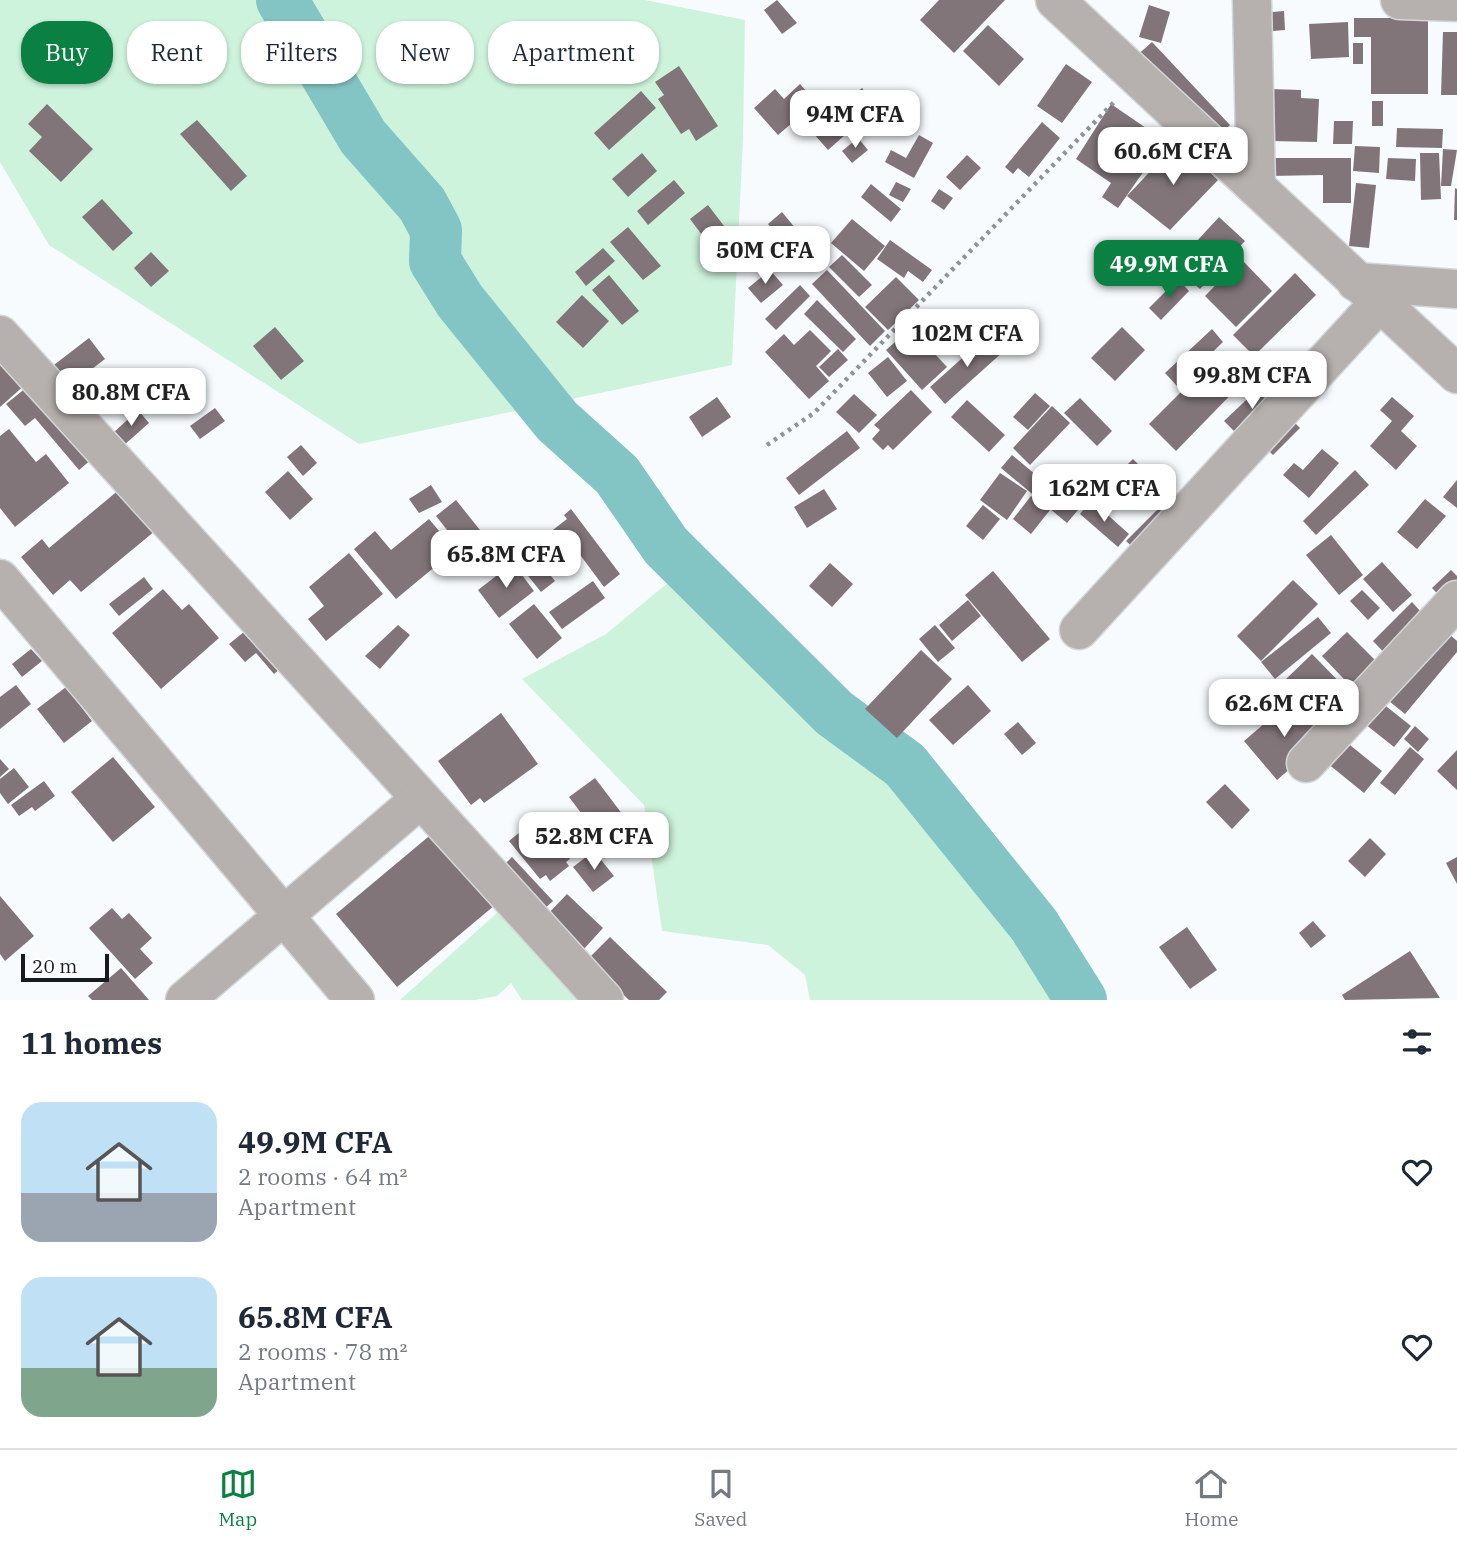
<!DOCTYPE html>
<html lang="en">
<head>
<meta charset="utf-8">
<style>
	:root { --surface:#fff; --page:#f2f2f3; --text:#1f2937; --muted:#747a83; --line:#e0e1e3; --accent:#0b8043 }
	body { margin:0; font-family:"IBM Plex Serif",serif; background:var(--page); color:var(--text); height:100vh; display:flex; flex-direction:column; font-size:26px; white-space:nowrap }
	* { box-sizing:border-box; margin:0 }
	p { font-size:23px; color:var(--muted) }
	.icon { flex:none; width:38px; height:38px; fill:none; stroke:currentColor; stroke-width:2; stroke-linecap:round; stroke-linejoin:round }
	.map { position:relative; height:1000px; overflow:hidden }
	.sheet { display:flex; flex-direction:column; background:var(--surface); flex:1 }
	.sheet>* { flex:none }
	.top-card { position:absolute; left:21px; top:21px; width:700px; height:63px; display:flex; gap:14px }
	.scale { position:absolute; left:21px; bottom:18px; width:88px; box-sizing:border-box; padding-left:7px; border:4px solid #171a1e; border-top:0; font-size:19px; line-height:24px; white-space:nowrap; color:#171a1e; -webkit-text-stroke:5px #fff; paint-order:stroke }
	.price { position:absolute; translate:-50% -60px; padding:0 16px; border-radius:14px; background:#fff; color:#222; font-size:23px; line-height:46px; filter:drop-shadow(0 2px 4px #0008) }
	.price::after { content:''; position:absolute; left:50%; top:42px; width:21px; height:16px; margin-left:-10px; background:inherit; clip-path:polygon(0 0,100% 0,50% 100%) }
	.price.active { background:var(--accent); color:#fff }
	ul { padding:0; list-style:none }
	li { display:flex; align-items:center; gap:21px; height:175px; padding:0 21px }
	li span { display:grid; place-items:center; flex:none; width:196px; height:140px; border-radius:21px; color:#555 }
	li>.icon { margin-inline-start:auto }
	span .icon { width:84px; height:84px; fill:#fffc; stroke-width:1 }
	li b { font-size:30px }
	h2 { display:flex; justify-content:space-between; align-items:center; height:84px; padding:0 21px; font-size:30px }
	.tag { padding:0 24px; border-radius:28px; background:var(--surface); box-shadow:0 2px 5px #0004; font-size:24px; line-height:63px }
	.tag.active { background:var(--accent); color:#fff }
	.tab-bar { display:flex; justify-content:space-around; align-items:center; height:98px; border-top:2px solid var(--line); background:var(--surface); font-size:19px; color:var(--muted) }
	.tab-bar a { display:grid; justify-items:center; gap:4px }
	.tab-bar .active { color:var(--accent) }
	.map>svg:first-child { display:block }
</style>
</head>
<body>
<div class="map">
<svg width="1457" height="1000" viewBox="0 0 1457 1000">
	<rect width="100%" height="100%" fill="#f7fbfe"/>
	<g fill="#cef3dc">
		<path d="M0,0H645L745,20L743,140L732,365L359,444L49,245L0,162Z"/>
		<path d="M676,576L949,837L1066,1000H810L805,975L768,945L662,931L644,805L522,679L606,634Z"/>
		<path d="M499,911L578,1000H522L511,983L497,996L475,1000H400Z"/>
	</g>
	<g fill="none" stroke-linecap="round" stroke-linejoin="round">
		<path stroke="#83c4c5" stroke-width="52" d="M282,0L363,137L422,204L436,230L435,261L460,301L557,421L617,475L666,546L834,713L905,765L1034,925L1081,1000"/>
	</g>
	<g fill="#817579">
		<path d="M777,0L797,23L782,34L764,10Z"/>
		<path d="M939,0H1005L954,53L920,20Z"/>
		<path d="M1149,5L1170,12L1161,43L1139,37Z"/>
		<path d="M1284,11L1285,30L1263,32L1262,13Z"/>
		<path d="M1354,18H1428V94H1371V37H1354Z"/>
		<path d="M1348,22L1349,57L1311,59L1309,24Z"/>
		<path d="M988,25L1024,59L999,86L963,51Z"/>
		<path d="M1443,32H1457V95H1441Z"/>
		<path d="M1152,42L1230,125L1212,142L1134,58Z"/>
		<rect x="1353" y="43" width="10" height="21"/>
		<path d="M1066,64L1092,82L1062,123L1037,106Z"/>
		<path d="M679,66L718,126L696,141L689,129L681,134L658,99L664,95L655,82Z"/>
		<path d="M800,84L845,135L828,150L799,117L778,135L754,108L775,89L784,99Z"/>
		<path d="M862,88L876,105L848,130L833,114Z"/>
		<path d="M1267,89L1301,90V98L1319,99L1317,142L1265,141Z"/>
		<path d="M641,91L656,108L609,150L594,133Z"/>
		<rect x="1372" y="101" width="11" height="25"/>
		<path d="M47,104L93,149L61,182L29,151L42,137L28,124Z"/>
		<path d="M1111,104L1165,141L1118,208L1102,197L1111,183L1076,159Z"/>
		<path d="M197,120L247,176L231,191L180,134Z"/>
		<path d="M1334,121H1353L1352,144H1333Z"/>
		<path d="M1042,122L1060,138L1029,177L1018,168L1013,174L1005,167Z"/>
		<path d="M1397,128L1443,129L1442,148L1396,147Z"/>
		<path d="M919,135L933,143L914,178L885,162L891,150L906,158Z"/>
		<path d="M858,138L868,150L852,163L842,151Z"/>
		<path d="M1178,142L1218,180L1170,230L1127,196Z"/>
		<path d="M1355,146L1380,147L1379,173L1353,171Z"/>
		<path d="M1443,149L1457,150L1451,186H1441Z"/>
		<path d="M642,153L657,171L628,197L612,179Z"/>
		<path d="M1420,153H1439L1441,199L1421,200Z"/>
		<path d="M967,155L981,168L960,190L946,177Z"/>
		<path d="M1270,158H1351V203H1323V175L1270,176Z"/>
		<path d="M1388,158L1416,159L1415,181L1386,179Z"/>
		<path d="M674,180L685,193L648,225L637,211Z"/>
		<path d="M896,182L911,189L903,202L889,195Z"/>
		<path d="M1356,183L1376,185L1369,248L1349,246Z"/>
		<path d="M871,184L901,209L891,222L861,197Z"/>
		<path d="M1455,188L1457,189V220H1454Z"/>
		<path d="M939,189L953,198L944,210L931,201Z"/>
		<path d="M102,199L133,233L113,251L82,217Z"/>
		<path d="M708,205L724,226L705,239L690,219Z"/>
		<path d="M782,212L820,258L806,270L768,224Z"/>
		<path d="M1219,217L1245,241L1200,289L1174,266Z"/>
		<path d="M852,219L885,246L864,271L831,243Z"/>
		<path d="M628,227L661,266L643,280L610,242Z"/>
		<path d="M890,240L932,270L923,282L908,271L904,278L877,259Z"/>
		<path d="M603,248L615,261L586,286L575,272Z"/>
		<path d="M151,252L169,271L151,287L134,268Z"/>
		<path d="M842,255L872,285L859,297L829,267Z"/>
		<path d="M1241,259L1272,291L1236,327L1205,296Z"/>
		<path d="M770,270L783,285L761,303L748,288Z"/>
		<path d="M827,270L885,331L870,346L812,284Z"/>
		<path d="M1295,273L1316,295L1254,356L1233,335Z"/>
		<path d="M609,275L639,311L622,325L592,290Z"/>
		<path d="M896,277L919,300L888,330L865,307Z"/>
		<path d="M1178,279L1189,291L1161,320L1149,308Z"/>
		<path d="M800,285L810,296L776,330L765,319Z"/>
		<path d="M582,295L609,321L583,348L556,322Z"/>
		<path d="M817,300L856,339L843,352L804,314Z"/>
		<path d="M275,327L304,361L281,380L253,346Z"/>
		<path d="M1122,327L1145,350L1115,381L1091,358Z"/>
		<path d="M911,328L947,367L922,390L886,350Z"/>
		<path d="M1212,329L1223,342L1177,386L1165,373Z"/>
		<path d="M810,330L831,351L816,366L829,381L809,399L765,352L784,334L794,345Z"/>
		<path d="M989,334L1004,351L945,404L930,387Z"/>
		<path d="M89,338L105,359L66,389L50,368Z"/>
		<path d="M838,349L848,360L829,377L819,367Z"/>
		<path d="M1222,351L1248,377L1176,451L1149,424Z"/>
		<path d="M0,355L26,384L0,407Z"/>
		<path d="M888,357L907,381L887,397L868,373Z"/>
		<path d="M32,383L93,458L79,470L35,418L25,426L6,404Z"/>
		<path d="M1263,384L1279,401L1241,438L1224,421Z"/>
		<path d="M911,390L932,412L893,450L888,445L883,450L872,439L880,430L874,425Z"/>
		<path d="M1035,393L1050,406L1028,430L1013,417Z"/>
		<path d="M854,394L877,415L859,433L836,412Z"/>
		<path d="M717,397L731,417L702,437L689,417Z"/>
		<path d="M1392,397L1414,416L1401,431L1417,446L1396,470L1370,446L1392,421L1380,410Z"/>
		<path d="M1080,398L1112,431L1097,446L1064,413Z"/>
		<path d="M967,400L1005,435L989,452L951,417Z"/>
		<path d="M1052,406L1070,423L1030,465L1013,448Z"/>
		<path d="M215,408L225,421L200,439L190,426Z"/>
		<path d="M138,410L149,423L123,446L112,434Z"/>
		<path d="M1284,412L1300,428L1273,455L1257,439Z"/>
		<path d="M9,429L36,462L46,454L69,483L15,527L0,508V436Z"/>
		<path d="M847,431L860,448L799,495L786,478Z"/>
		<path d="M301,445L317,463L303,476L287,457Z"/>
		<path d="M1322,449L1339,463L1309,498L1283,475L1294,463L1303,470Z"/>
		<path d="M1012,455L1078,510L1067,523L1001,468Z"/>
		<path d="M1133,459L1147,473L1111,506L1098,493Z"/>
		<path d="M1355,470L1369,485L1316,535L1303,521Z"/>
		<path d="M288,471L313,499L290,520L265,492Z"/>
		<path d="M1157,472L1169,486L1157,496L1145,482Z"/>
		<path d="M1000,473L1027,491L1007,520L980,500Z"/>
		<path d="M1457,480V508L1443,497Z"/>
		<path d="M126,484L161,526L81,592L70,580L53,595L21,557L42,539L49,548Z"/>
		<path d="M431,485L442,502L419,513L409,499Z"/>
		<path d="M824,489L837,509L807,528L794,507Z"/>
		<path d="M1175,492L1185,505L1172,516L1161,502Z"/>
		<path d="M1031,496L1050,510L1031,534L1013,519Z"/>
		<path d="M1425,499L1446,516L1417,549L1397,532Z"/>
		<path d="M456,500L480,530L459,545L436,516Z"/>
		<path d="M1091,500L1129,534L1118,547L1080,514Z"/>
		<path d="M983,505L1000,519L983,540L966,526Z"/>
		<path d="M1159,508L1172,520L1139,553L1126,541Z"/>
		<path d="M571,509L620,574L604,587L578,552L565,562L545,536L567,519L564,515Z"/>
		<path d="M429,519L455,550L396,599L354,549L375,531L391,550Z"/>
		<path d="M1331,535L1363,575L1339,595L1306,555Z"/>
		<path d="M531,551L555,581L541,592L517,562Z"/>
		<path d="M349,553L383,594L326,641L308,619L324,606L309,587Z"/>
		<path d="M1382,562L1412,595L1393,612L1363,579Z"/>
		<path d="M513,563L534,591L499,618L478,590Z"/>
		<path d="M830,563L853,584L832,607L809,586Z"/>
		<path d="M1451,570L1457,576V596L1448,605L1432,588Z"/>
		<path d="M993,571L1050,639L1022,662L965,595Z"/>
		<path d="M144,577L153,589L119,616L109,604Z"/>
		<path d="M1293,580L1318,604L1261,661L1237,636Z"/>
		<path d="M593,581L605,598L562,629L549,612Z"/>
		<path d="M163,589L182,610L189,604L219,638L161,689L112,633Z"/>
		<path d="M1362,590L1380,608L1368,620L1350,601Z"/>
		<path d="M968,600L981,616L952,641L939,625Z"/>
		<path d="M1412,602L1431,623L1392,661L1373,641Z"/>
		<path d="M534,604L562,638L537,659L509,624Z"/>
		<path d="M1318,617L1331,633L1275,679L1261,662Z"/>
		<path d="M254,624L287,663L274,674L256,653L245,662L229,644Z"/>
		<path d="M398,625L410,635L380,669L365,656Z"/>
		<path d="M935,625L955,648L938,662L919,639Z"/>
		<path d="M1442,628L1457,641V652L1405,714L1384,697Z"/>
		<path d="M1347,632L1387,672L1361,697L1322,656Z"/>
		<path d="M31,649L42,661L22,677L12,664Z"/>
		<path d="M921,650L952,679L897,738L865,709Z"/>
		<path d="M1312,654L1357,700L1330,725L1285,680Z"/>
		<path d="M1264,681L1275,694L1262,705L1251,692Z"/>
		<path d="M16,685L31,704L0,729V697Z"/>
		<path d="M968,685L991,711L953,745L929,720Z"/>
		<path d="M66,687L92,721L64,743L37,709Z"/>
		<path d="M1293,699L1317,726L1314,748L1277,780L1244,741Z"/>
		<path d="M1377,699L1411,726L1394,747L1360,720Z"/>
		<path d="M501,713L538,764L484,803L480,798L471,805L438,761Z"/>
		<path d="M1018,722L1036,743L1022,755L1004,734Z"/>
		<path d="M1415,726L1429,739L1418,752L1404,739Z"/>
		<path d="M1345,741L1382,771L1364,793L1327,763Z"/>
		<path d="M1410,747L1424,759L1395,795L1380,783Z"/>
		<path d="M1457,750V790L1437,771Z"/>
		<path d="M113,757L155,807L113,842L71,792Z"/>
		<path d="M0,759L9,769L0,777Z"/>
		<path d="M14,768L29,787L8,804L0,793V779Z"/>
		<path d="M595,778L629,823L603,842L569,797Z"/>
		<path d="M44,781L55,796L35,811L32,807L19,816L11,805Z"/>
		<path d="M1225,784L1250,810L1232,829L1206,802Z"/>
		<path d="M537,818L570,859L566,862L569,866L550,881L546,875L540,879L509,841Z"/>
		<path d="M440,827L501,900L397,987L336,914Z"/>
		<path d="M1370,838L1386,854L1365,877L1348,861Z"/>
		<path d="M594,851L614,876L593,892L573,867Z"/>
		<path d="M512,857L553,901L541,912L500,869Z"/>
		<path d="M1457,857V884L1446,863Z"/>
		<path d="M567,894L603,928L583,950L547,915Z"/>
		<path d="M0,896L34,936L5,961L0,954Z"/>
		<path d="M112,908L122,919L129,913L152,938L140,949L153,963L135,979L89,928Z"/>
		<path d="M1313,921L1326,936L1311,948L1299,933Z"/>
		<path d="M1187,927L1217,970L1190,989L1159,947Z"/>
		<path d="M610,937L667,992L659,1000H629L587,960Z"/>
		<path d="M1410,951L1440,998L1345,1000L1342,995Z"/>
		<path d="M121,968L149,1000H92L88,996Z"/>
	</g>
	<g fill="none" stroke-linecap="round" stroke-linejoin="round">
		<defs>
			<g id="minor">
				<path d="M1055,0L1457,374"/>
				<path d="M1252,0L1256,187"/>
				<path d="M1400,0L1457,2"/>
				<path d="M1356,282L1457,289"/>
				<path d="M0,335L604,1000"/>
				<path d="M0,579L355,1000"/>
				<path d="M1079,630L1379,303"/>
				<path d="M1306,763L1457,600"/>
				<path d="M185,1000L419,800"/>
			</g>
		</defs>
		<use href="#minor" stroke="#d3d7da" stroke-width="41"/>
		<path stroke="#8f9296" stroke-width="4.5" stroke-dasharray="3.5 5" stroke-linecap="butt" d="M767,445L814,413L1115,101"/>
		<use href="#minor" stroke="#b6b0ae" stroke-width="38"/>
	</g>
</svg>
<div class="scale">20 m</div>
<b class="price" style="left:855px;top:150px">94M CFA</b>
<b class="price" style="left:1173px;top:187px">60.6M CFA</b>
<b class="price" style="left:765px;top:286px">50M CFA</b>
<b class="price active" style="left:1169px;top:300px">49.9M CFA</b>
<b class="price" style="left:967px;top:369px">102M CFA</b>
<b class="price" style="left:1252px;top:411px">99.8M CFA</b>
<b class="price" style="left:131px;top:428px">80.8M CFA</b>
<b class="price" style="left:1104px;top:524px">162M CFA</b>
<b class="price" style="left:506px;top:590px">65.8M CFA</b>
<b class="price" style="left:1284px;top:739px">62.6M CFA</b>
<b class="price" style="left:594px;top:872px">52.8M CFA</b>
<div class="top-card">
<a class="tag active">Buy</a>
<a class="tag">Rent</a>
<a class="tag">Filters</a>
<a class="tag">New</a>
<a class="tag">Apartment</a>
</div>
</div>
<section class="sheet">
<h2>11 homes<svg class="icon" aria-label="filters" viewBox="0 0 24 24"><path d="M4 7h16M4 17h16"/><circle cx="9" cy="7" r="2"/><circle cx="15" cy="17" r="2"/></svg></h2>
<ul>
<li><span style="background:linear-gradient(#bfe0f5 65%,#9aa5b1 0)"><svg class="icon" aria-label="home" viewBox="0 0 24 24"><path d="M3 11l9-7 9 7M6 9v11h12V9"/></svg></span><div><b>49.9M CFA</b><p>2 rooms · 64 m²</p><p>Apartment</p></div><svg class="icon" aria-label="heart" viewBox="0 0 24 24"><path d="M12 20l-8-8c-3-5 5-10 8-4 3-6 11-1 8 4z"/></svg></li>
<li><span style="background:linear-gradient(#bfe0f5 65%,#7fa58c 0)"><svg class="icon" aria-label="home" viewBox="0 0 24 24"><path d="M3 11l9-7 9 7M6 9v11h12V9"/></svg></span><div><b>65.8M CFA</b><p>2 rooms · 78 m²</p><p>Apartment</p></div><svg class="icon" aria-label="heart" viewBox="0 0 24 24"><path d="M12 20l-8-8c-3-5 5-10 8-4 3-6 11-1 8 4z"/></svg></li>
</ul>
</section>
<nav class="tab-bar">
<a class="active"><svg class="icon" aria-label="map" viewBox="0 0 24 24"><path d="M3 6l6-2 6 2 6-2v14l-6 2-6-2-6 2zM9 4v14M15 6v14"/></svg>Map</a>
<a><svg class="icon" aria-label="saved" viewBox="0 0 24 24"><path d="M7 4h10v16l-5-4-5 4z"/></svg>Saved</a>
<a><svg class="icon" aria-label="home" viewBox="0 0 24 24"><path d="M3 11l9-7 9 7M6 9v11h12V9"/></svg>Home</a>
</nav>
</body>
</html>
